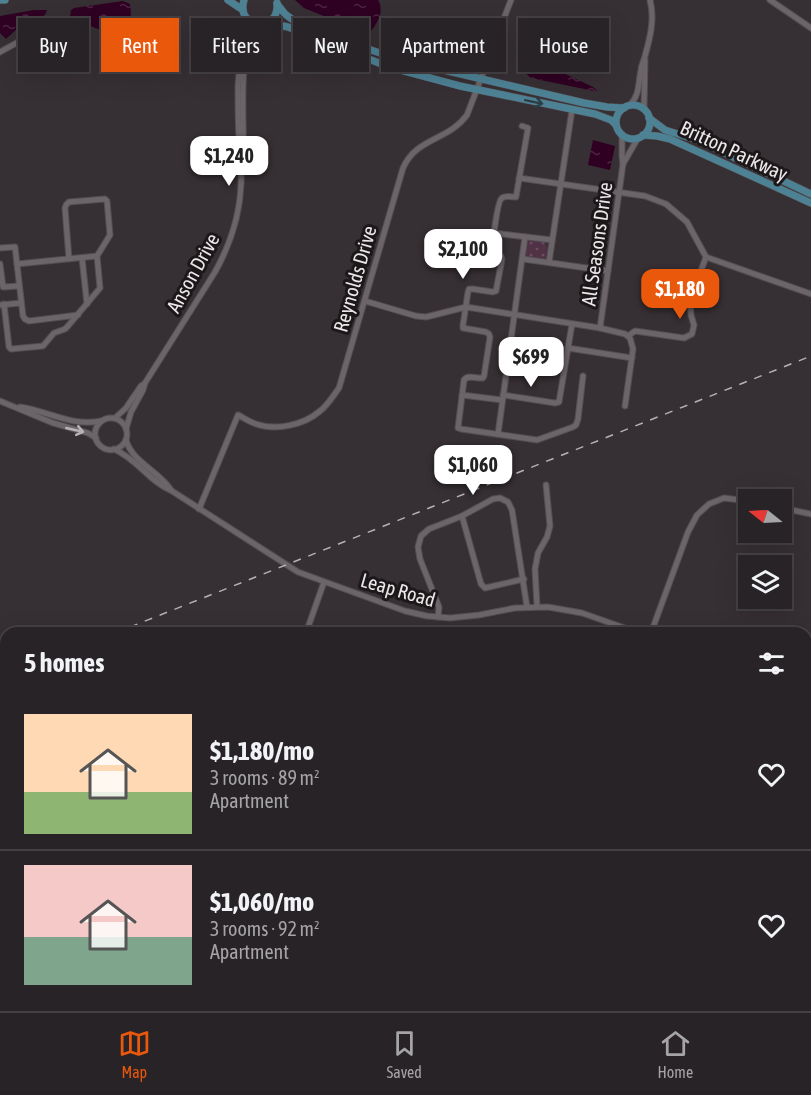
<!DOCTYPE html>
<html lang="en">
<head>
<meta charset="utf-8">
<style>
	:root { --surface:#282326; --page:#302b2e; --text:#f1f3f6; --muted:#a5a4a7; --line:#444043; --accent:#ea580c }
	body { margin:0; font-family:"Asap Condensed",sans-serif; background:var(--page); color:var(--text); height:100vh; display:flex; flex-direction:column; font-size:22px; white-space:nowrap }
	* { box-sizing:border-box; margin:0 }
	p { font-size:20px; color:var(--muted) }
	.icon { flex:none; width:33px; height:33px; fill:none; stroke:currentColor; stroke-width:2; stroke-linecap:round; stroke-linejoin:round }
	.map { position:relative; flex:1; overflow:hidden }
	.sheet { position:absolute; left:0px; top:627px; width:812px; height:384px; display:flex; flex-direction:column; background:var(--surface); border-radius:18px 18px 0 0; box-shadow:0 6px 24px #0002,0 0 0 2px var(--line) }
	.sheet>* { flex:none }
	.top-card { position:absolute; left:18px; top:18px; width:776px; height:54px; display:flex; gap:12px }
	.needle { width:39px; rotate:288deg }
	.controls { position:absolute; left:738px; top:489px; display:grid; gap:12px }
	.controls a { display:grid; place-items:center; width:54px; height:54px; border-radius:0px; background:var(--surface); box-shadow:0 6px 24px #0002,0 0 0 2px var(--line); font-size:30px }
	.price { position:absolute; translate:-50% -51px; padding:0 14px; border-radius:12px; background:#fff; color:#222; font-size:20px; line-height:39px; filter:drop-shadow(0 2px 3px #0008) }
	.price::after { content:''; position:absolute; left:50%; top:36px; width:18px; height:14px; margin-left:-9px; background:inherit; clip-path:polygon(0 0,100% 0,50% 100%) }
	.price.active { background:var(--accent); color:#fff }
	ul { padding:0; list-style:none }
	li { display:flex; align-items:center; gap:18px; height:150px; padding:0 24px }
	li+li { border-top:2px solid var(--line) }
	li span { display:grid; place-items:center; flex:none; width:168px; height:120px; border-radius:0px; color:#555 }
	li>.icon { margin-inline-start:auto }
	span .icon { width:72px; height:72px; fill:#fffc; stroke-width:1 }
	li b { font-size:26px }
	h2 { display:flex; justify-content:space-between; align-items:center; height:72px; padding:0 24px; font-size:26px }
	.chip { padding:0 21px; border-radius:0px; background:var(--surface); box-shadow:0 6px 24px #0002,0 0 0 2px var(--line); font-size:21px; line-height:54px }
	.chip.active { background:var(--accent); color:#fff }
	.tabs { display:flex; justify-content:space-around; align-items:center; height:84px; border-top:2px solid var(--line); background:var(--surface); font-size:16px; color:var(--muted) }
	.tabs a { display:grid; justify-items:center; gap:3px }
	.tabs .active { color:var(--accent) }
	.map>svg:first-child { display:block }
</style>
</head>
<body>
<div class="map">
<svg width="811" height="1011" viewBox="0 0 811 1011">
	<defs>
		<pattern id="grass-dots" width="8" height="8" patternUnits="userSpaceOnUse" patternTransform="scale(1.5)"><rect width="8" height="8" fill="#513145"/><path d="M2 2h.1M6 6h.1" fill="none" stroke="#6a4f60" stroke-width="1.8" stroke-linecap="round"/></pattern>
		<pattern id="water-ripples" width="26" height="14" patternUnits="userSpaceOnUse" patternTransform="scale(1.5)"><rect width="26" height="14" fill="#2f0022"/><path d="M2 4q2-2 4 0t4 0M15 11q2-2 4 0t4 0" fill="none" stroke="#4d2542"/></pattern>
	</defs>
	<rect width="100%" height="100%" fill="#362f33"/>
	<g fill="url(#grass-dots)">
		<path d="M530,240L545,242L547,248L546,257L544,259L528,257L526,254V243Z"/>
		<path d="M142,1005H175L202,1011H141Z"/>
		<path d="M276,1005H307L315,1007L316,1005H419L418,1011H274Z"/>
	</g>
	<g fill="url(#water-ripples)">
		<path d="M295,0H378C385,11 377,25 368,34L304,8Z"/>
		<path d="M123,1L130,4C132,16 130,29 128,42C118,39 111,33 101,30C91,26 79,24 70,17L71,10L74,8Z"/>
		<path d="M34,10H47L45,15L19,27L6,39L0,33V16Z"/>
		<path d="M528,61H531L544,67L559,71L593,87L599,92L531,78L524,72L526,63Z"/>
		<path d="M593,140L615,146L610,170L588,165Z"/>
	</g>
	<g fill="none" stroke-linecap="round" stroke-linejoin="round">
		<defs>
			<g id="minor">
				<path d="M770,0L811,28"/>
				<path d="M0,52L20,41"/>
				<path d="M630,105C640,95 638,83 641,70C641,65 644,61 645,56C650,38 655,19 650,0"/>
				<path d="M644,109L645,60"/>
				<path d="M522,126L528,128L516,197C512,197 505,195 502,198C497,201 493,242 492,250V253L501,256L502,259L496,291L493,292L473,289H469L468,292L463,325V328L486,332L489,334L490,337L484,376L483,378C476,379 468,374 464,380L458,428L461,429L537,440L573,427L576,425L578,419L583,376"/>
				<path d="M243,151C245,120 235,46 261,25"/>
				<path d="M623,164L638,138"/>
				<path d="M519,178L645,196L666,204L687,222L706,257L811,294"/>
				<path d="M494,233L552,240"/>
				<path d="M0,248L15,247L23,316L25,319L29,321L78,315"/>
				<path d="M82,258L87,304"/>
				<path d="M523,259L608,271"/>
				<path d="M549,262L572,110"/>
				<path d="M0,264L3,287L19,286"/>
				<path d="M17,264L97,256L110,235L107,201L105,199L69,202L66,205L65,208L69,259"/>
				<path d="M365,301L416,316L426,317L466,307L600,328L625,334L630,338L633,349L625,406"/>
				<path d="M4,304L9,347L11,349L43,346L54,333L65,329L68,326L100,288L97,256"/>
				<path d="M0,305L21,303"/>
				<path d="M600,328L623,164L622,156V134"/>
				<path d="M628,336L635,331L684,338L692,334L694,325L691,315L690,301L706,257"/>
				<path d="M568,348L632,358"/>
				<path d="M462,395L502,400"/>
				<path d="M503,395L555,403L559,402L572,324"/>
				<path d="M0,401L53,423L88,433L96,438"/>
				<path d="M20,407C48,411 72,427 101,421"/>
				<path d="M115,418L126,408L141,386L144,384"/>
				<circle cx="111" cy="434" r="16"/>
				<path d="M126,429L131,412L143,390L145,383L215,272C230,245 240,215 241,184C242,168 239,153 239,137C238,121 238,103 238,86C239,63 245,41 246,18"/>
				<path d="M498,434L525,237"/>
				<path d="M126,440C132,462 159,471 171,490"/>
				<path d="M114,449C137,459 150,482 172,491L298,572L405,611L427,616L450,618L479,615L515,608L548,607L582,613L639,633"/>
				<path d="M782,508L811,514"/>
				<path d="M199,509L238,415C244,418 250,422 256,424C276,431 304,425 320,411C328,405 333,396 339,388L403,168C417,137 448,141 467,115L511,0"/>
				<path d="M462,516L481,584L485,588L524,579"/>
				<path d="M537,606L535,569L538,553L547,537L550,526L546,485"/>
				<path d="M438,617L439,607L420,559L418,547L421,536L429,529L462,516L493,499L500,498L508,502L512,510L527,607"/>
				<path d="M306,633L324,582"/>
				<path d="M651,633L688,532L697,515L709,504L724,498L748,501"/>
				<path d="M806,734L811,736"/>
				<path d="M806,742H811"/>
				<path d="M0,827L6,828"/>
				<path d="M806,961L811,962"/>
				<path d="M0,1000L6,1001"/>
				<path d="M17,1005L24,1011"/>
				<path d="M211,1011L212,1005"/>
			</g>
			<g id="major">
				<path d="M0,0H5"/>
				<path d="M228,0L243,10"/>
				<path d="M244,0C235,29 280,34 277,3"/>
				<path d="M277,4L285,14L293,20L311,25L359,46L401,60L584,103L607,107L624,108"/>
				<path d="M268,23L288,27L389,67L460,86L595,114L611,120L616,125"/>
				<circle cx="633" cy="122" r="17"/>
				<path d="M649,118L665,130L697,140L811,194"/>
				<path d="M643,135L657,136L670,139L811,203"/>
				<path d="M806,836L811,807"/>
				<path d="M773,1011L774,1005"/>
			</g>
		</defs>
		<use href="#minor" stroke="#534d51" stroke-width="7"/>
		<use href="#major" stroke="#534d51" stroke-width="8"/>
		<use href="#minor" stroke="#6b6468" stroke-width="5"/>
		<use href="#major" stroke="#4d8295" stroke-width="7"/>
		<g stroke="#b7b1b5" stroke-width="1.5" stroke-dasharray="8 8" stroke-linecap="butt">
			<path d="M115,633L811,356"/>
			<path d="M0,679L6,676"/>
		</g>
	</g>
	<defs><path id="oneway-shaft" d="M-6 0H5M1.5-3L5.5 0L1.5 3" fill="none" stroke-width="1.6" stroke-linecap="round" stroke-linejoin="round" transform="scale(1.5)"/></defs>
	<use stroke="#2d3d45" href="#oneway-shaft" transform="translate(534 102) rotate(12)"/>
	<use stroke="#b8b2b5" href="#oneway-shaft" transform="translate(75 430) rotate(13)"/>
	<g text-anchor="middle" stroke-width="6" stroke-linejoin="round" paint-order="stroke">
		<g font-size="20" fill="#ebe6e9" stroke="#1c181a">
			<text transform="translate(734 151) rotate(25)" y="7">Britton Parkway</text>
			<text transform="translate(597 244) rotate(-82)" y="7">All Seasons Drive</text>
			<text transform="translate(193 273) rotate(-61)" y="7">Anson Drive</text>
			<text transform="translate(355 279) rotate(-74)" y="7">Reynolds Drive</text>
			<text transform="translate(398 590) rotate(16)" y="7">Leap Road</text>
		</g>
	</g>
</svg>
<div class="controls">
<a><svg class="needle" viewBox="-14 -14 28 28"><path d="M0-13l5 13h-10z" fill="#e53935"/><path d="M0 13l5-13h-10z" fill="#a5a4a7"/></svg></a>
<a><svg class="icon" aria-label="layers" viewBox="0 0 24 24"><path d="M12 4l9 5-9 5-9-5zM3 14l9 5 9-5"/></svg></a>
</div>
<b class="price" style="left:229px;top:187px">$1,240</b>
<b class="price" style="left:463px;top:280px">$2,100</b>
<b class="price active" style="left:680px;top:320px">$1,180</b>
<b class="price" style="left:531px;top:388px">$699</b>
<b class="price" style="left:473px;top:496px">$1,060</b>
<div class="top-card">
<a class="chip">Buy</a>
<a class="chip active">Rent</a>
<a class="chip">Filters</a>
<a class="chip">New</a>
<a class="chip">Apartment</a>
<a class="chip">House</a>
</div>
<section class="sheet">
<h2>5 homes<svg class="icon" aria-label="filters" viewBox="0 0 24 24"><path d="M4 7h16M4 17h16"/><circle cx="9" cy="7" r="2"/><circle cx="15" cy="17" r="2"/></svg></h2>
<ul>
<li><span style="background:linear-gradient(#ffd9b3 65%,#8fb573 0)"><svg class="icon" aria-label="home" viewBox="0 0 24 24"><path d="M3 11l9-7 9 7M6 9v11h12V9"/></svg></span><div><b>$1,180/mo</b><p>3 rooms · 89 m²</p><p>Apartment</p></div><svg class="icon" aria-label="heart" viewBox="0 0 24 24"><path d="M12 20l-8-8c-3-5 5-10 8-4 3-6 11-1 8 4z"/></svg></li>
<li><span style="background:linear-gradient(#f6c9c9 60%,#7fa58c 0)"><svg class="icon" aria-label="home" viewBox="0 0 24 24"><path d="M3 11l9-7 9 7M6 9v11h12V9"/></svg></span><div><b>$1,060/mo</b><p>3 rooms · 92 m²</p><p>Apartment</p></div><svg class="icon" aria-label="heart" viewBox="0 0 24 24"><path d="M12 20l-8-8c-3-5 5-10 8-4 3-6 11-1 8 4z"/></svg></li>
</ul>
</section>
</div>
<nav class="tabs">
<a class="active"><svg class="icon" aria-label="map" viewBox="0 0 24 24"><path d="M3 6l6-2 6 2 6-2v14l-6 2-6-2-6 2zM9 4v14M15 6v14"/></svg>Map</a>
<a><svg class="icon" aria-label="saved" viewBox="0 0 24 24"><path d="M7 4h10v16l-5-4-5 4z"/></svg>Saved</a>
<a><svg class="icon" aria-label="home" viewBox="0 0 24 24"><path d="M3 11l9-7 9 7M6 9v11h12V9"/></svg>Home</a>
</nav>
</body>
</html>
